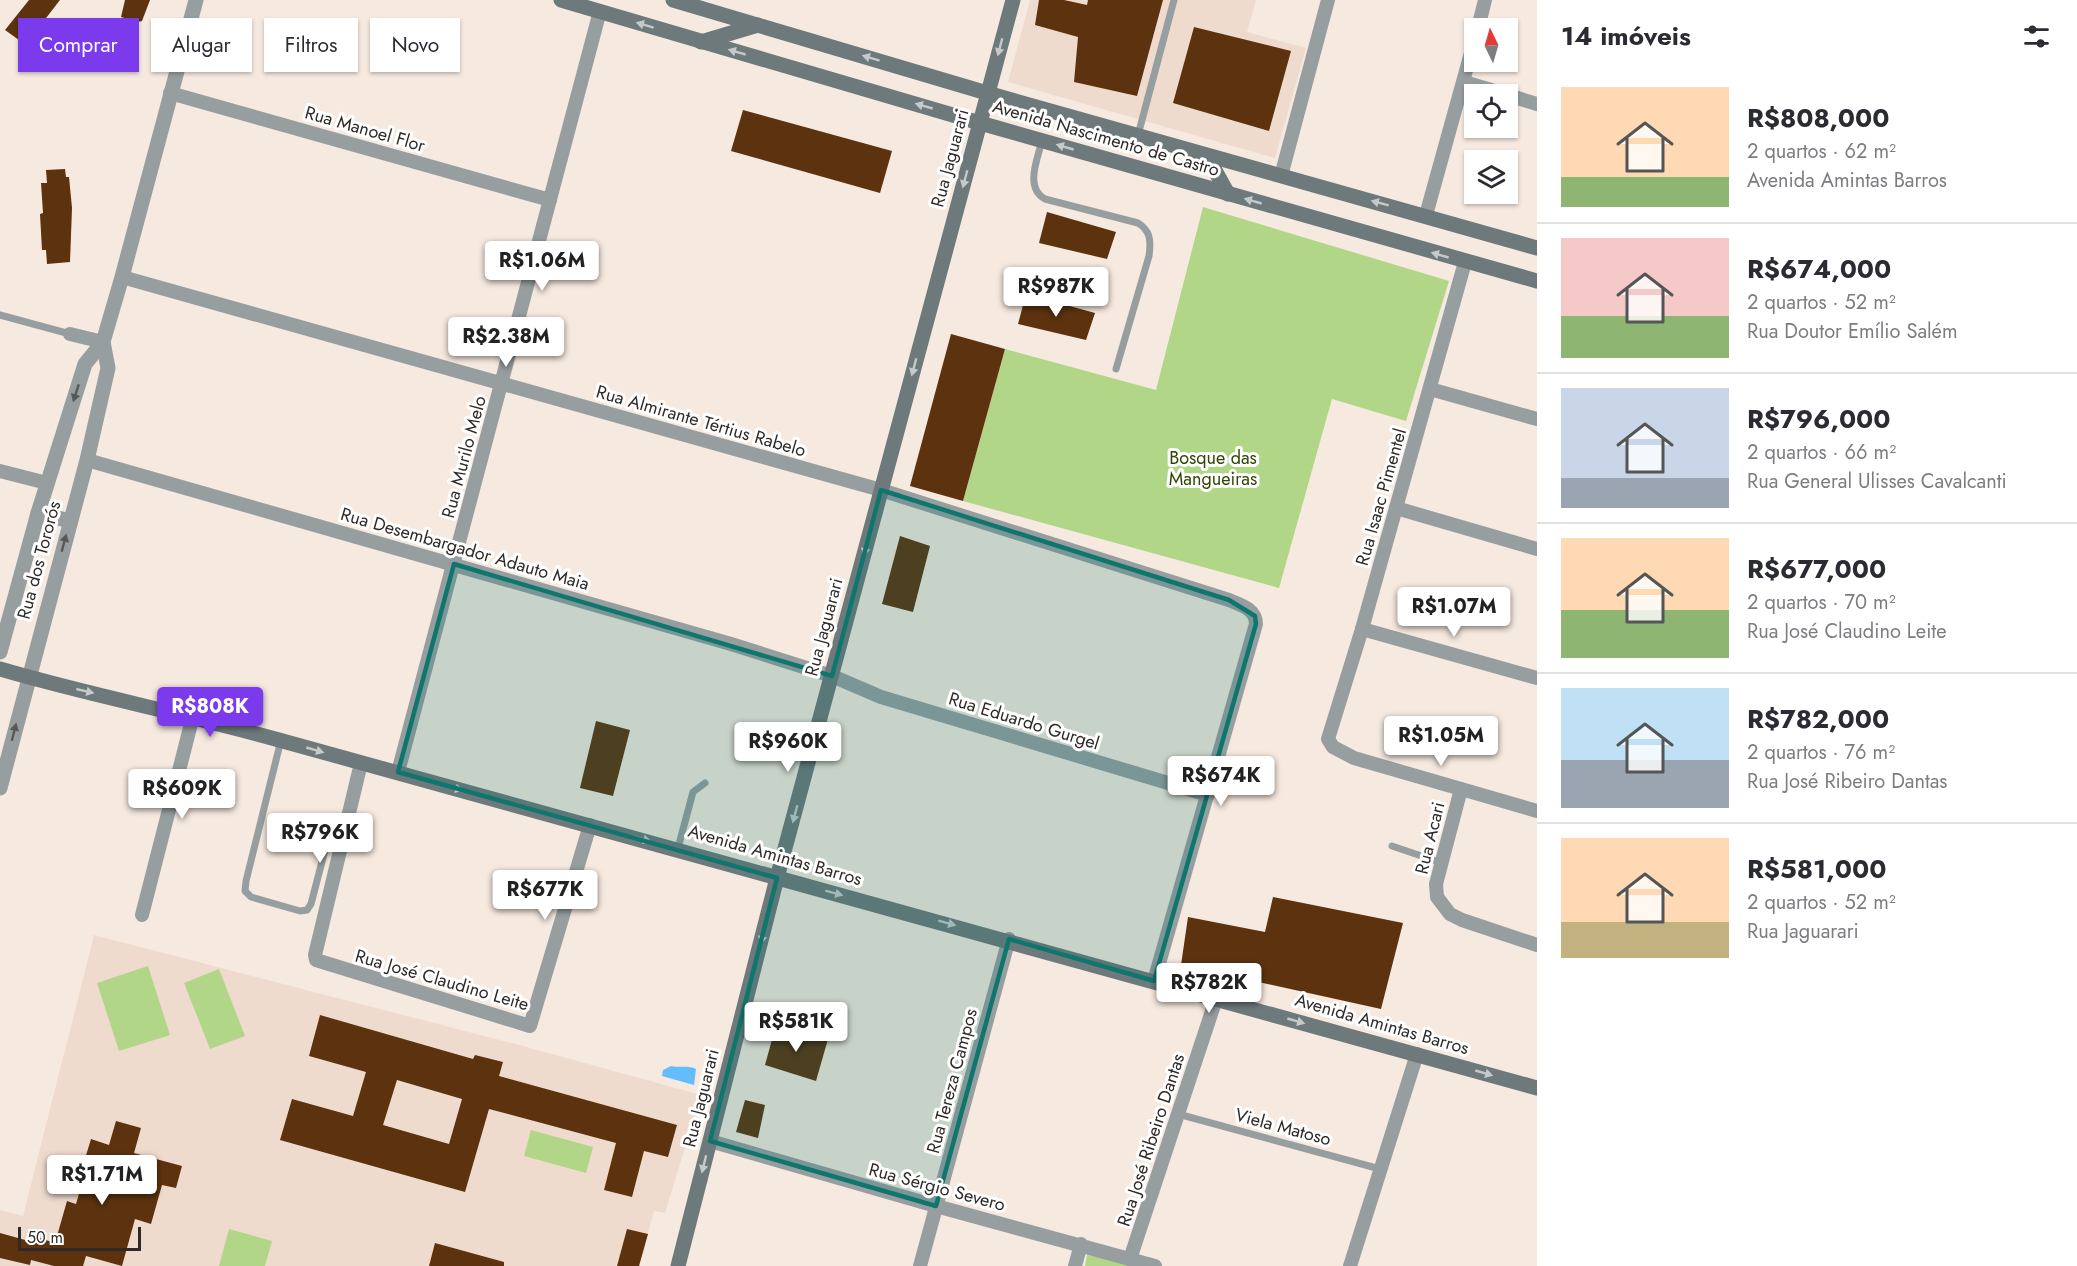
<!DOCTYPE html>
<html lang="pt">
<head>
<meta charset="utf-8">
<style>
	:root { --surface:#fff; --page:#f2f2f3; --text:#2b2b33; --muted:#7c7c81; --line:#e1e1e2; --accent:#7c3aed }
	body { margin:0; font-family:Jost,sans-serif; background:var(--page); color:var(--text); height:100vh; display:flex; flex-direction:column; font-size:22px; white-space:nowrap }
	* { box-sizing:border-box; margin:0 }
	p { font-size:20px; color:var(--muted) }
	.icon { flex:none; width:33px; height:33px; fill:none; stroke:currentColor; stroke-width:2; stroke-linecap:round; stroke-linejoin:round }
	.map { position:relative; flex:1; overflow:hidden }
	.panel { display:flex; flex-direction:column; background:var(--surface); width:540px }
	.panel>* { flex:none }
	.top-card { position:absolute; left:18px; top:18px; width:570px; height:54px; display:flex; gap:12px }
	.needle { width:39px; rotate:355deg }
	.fabs { position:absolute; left:1464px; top:18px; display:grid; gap:12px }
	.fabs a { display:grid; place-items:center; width:54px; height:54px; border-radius:0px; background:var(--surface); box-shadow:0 2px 4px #0004; font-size:30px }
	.scale { position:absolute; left:18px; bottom:15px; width:123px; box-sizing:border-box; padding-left:6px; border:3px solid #2f2a27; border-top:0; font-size:16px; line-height:21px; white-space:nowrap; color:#2f2a27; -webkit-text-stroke:4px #fff; paint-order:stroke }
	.price { position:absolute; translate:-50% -51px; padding:0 14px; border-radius:6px; background:#fff; color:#222; font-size:20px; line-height:39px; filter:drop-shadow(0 2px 3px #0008) }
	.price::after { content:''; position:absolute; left:50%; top:36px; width:18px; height:14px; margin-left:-9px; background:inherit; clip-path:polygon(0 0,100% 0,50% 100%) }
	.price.current { background:var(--accent); color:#fff }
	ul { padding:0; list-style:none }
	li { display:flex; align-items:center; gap:18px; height:150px; padding:0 24px }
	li+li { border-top:2px solid var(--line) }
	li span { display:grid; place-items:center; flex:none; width:168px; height:120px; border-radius:0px; color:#555 }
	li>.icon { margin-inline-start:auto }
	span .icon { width:72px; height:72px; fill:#fffc; stroke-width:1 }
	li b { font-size:26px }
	h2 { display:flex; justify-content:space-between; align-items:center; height:72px; padding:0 24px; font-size:26px }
	.chip { padding:0 21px; border-radius:0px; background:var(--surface); box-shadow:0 2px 4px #0004; font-size:21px; line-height:54px }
	.chip.current { background:var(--accent); color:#fff }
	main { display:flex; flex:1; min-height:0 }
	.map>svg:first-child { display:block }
</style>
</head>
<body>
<main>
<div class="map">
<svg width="1537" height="1266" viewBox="0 0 1537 1266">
	<rect width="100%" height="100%" fill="#f6e9df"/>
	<g fill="#efdbcd">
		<path d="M1030,0H1256L1247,32L1306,48L1275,158L1008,82Z"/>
		<path d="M94,935L523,1046L701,1095L665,1213L654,1211L639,1266H0V1210L23,1216Z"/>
	</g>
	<g fill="#b2d688">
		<path d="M1203,207L1449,281L1406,421L1332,399L1279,588L963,501L1005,349L1156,390Z"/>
		<path d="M148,966L170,1035L119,1051L97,983Z"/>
		<path d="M219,969L245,1036L210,1049L184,983Z"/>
		<path d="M531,1130L593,1147L586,1173L524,1156Z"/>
		<path d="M229,1229L272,1241L265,1266H219Z"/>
		<path d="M1087,1255L1139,1266H1085Z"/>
	</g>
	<path fill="#63bdfd" d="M671,1066C680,1068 688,1065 696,1069L694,1085L662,1076L663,1070Z"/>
	<g fill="#5c330e" fill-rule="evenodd">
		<path d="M29,0H60L29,40L23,36L19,40L5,30Z"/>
		<path d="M125,0H150L142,21L138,22L121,17Z"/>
		<path d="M1039,0H1064L1087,5L1088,0H1163L1137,96L1074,82L1078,37L1035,25Z"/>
		<path d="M1194,27L1291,51L1269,131L1173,103Z"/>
		<path d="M743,110L892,151L880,193L731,151Z"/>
		<path d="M65,169L66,177H69L72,208L70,262L47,264L46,250H42L40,214L43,213L41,183H47L46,170Z"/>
		<path d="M1047,212L1116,232L1107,259L1039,243Z"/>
		<path d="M1026,294L1095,313L1086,340L1018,324Z"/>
		<path d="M951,334L1005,349L963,501L910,486Z"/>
		<path d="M900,536L930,546L913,612L882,604Z"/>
		<path d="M596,721L630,730L613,796L580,788Z"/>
		<path d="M1273,897L1403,923L1381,1009L1181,965L1188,917L1265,932Z"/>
		<path d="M320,1015L473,1059L475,1055L503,1062L499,1076L677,1125L668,1157L644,1151L632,1197L604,1190L616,1143L489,1109L465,1192L280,1140L292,1099L353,1116L366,1072L309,1056ZM397,1080L462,1099L449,1144L383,1125Z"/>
		<path d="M776,1025L828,1039L816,1081L765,1065Z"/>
		<path d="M745,1100L765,1105L758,1138L736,1132Z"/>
		<path d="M116,1121L141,1128L134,1153L182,1166L176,1188L162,1185L151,1224L135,1219L122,1266L86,1256L83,1266H54L31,1260L30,1265L0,1258V1233L36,1243L37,1237L55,1243L67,1201L76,1204L88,1163L84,1162L91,1139L109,1145Z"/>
		<path d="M627,1229L648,1234L639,1266H617Z"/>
		<path d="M435,1243L504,1262V1266H429Z"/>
	</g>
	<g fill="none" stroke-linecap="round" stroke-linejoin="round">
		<g stroke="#979ea0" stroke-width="7">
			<path d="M1138,135L1174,0"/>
			<path d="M1042,140C1038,159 1024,187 1045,199L1138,223C1151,231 1151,242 1149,256L1116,369"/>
			<path d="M0,315L70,334"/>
			<path d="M281,740L246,881L245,891L251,897L300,911L307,910L311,904L325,850L328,846L340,848"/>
			<path d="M1392,846L1442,863"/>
			<path d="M678,848L693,792L705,783"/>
			<path d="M1178,1114L1380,1169"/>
		</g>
		<g stroke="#979ea0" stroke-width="14">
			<path d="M1478,28L1485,0"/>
			<path d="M1464,82L1505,94"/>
			<path d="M170,93L550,200"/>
			<path d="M1508,95L1537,104"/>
			<path d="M1281,176L1328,0"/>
			<path d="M1426,215L1474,42"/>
			<path d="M1465,262L1362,629L1328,739L1333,747L1354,758L1537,811"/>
			<path d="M122,277L881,490L1229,600C1241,605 1256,609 1256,624L1154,981"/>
			<path d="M70,334L103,342"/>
			<path d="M1430,389L1537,419"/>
			<path d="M87,460L731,644L832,676L881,697L1208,795"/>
			<path d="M0,471L47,483"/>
			<path d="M1396,508L1537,549"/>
			<path d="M1362,629L1537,678"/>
			<path d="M361,763L315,955L316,960L530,1026L590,825"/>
			<path d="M398,772L600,11"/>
			<path d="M1461,789L1436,884L1437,897L1450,914L1462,920L1537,945"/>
			<path d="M142,915L193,716"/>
			<path d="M710,1141L936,1206L1155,1266"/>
			<path d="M1130,1259L1216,999"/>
			<path d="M920,1266L1009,939"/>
			<path d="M1075,1266L1081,1244"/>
			<path d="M1350,1266L1417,1054"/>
		</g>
		<g stroke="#979ea0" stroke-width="15">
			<path d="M38,513L70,521"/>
			<path d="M0,652L38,513L85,364L103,342L122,277L196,0"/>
			<path d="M0,788L87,460L108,368L103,342"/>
		</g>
		<g stroke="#6e797b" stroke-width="15">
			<path d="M561,0L980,123L1537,281"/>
			<path d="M673,0L987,93L1537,248"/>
			<path d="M701,42L758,25"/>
			<path d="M1207,156L1228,194"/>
			<path d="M0,669C92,696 187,714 279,740C699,856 1119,969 1537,1088"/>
			<path d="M678,1266L777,878L1013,0"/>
		</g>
	</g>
	<defs><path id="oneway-solid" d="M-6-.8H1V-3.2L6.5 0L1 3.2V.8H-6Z" transform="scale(1.5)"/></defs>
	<g fill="#c5c9ca">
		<use href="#oneway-solid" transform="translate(645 25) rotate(-163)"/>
		<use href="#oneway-solid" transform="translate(1000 47) rotate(105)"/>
		<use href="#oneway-solid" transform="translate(737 52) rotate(-164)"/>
		<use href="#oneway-solid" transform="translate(871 58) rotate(-163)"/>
		<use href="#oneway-solid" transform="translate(924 106) rotate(-164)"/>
		<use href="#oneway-solid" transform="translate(1065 147) rotate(-164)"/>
		<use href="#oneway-solid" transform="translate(965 179) rotate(105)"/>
		<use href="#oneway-solid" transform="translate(1253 201) rotate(-164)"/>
		<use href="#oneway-solid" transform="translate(1380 203) rotate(-165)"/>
		<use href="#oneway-solid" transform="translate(1440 255) rotate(-164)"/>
		<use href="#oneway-solid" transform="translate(914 367) rotate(105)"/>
		<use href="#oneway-solid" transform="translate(866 547) rotate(105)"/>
		<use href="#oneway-solid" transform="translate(85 691) rotate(13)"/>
		<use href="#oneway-solid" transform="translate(315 750) rotate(16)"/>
		<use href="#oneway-solid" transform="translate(454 788) rotate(15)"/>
		<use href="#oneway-solid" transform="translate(795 814) rotate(105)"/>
		<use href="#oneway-solid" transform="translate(642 839) rotate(15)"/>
		<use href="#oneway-solid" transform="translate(834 893) rotate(15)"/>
		<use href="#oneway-solid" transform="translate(947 923) rotate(15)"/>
		<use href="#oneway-solid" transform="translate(763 935) rotate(104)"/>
		<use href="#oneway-solid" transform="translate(1296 1021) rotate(16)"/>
		<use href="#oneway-solid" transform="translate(1484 1073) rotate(16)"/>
		<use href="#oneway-solid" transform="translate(704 1164) rotate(104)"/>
	</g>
	<g fill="#595857">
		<use href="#oneway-solid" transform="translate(76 393) rotate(108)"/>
		<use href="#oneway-solid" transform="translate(64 543) rotate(-75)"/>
		<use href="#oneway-solid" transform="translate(14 732) rotate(-76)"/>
	</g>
	<path fill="#0f766e" fill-opacity="0.2" stroke="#0f766e" stroke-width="4.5" stroke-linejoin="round" d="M881,490L1229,600L1255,616L1256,624L1154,981L1009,939L936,1206L710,1141L777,878L398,772L454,564L832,676Z"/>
	<g text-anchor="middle" stroke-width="6" stroke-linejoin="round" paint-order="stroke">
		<g font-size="18" fill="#2f2a27" stroke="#fff">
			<text transform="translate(365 129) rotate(16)" y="6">Rua Manoel Flor</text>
			<text transform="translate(1106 138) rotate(16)" y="6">Avenida Nascimento de Castro</text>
			<text transform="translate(950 158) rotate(-75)" y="6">Rua Jaguarari</text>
			<text transform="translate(701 421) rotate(16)" y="6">Rua Almirante Tértius Rabelo</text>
			<text transform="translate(464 457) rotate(-75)" y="6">Rua Murilo Melo</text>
			<text transform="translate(1381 497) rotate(-74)" y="6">Rua Isaac Pimentel</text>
			<text transform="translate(465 549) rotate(16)" y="6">Rua Desembargador Adauto Maia</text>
			<text transform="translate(39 560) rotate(-75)" y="6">Rua dos Tororós</text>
			<text transform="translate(824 627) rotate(-75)" y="6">Rua Jaguarari</text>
			<text transform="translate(1024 721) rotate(17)" y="6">Rua Eduardo Gurgel</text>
			<text transform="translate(1430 838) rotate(-76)" y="6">Rua Acari</text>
			<text transform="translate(775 855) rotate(16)" y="6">Avenida Amintas Barros</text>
			<text transform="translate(442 980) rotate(16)" y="6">Rua José Claudino Leite</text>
			<text transform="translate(1382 1024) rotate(16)" y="6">Avenida Amintas Barros</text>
			<text transform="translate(952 1081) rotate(-75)" y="6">Rua Tereza Campos</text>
			<text transform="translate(701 1098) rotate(-76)" y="6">Rua Jaguarari</text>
			<text transform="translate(1283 1127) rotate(15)" y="6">Viela Matoso</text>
			<text transform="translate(1151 1140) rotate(-72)" y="6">Rua José Ribeiro Dantas</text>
			<text transform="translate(937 1187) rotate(15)" y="6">Rua Sérgio Severo</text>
		</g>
		<g font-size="18" fill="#2f4702" stroke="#fff">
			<text x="1213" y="464">Bosque das<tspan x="1213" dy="21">Mangueiras</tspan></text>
		</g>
	</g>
</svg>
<div class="fabs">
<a><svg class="needle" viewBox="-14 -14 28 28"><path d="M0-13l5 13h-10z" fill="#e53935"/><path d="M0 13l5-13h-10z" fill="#7c7c81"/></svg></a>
<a><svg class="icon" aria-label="locate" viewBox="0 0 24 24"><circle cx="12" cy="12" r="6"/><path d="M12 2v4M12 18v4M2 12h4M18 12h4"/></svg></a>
<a><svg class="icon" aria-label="layers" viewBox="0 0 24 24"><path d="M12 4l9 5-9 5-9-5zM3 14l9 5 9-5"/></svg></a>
</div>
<div class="scale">50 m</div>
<b class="price" style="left:542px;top:292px">R$1.06M</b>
<b class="price" style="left:1056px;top:318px">R$987K</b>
<b class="price" style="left:506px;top:368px">R$2.38M</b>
<b class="price" style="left:1454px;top:638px">R$1.07M</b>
<b class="price current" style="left:210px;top:738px">R$808K</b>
<b class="price" style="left:1441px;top:767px">R$1.05M</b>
<b class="price" style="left:788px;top:773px">R$960K</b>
<b class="price" style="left:1221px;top:807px">R$674K</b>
<b class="price" style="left:182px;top:820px">R$609K</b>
<b class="price" style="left:320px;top:864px">R$796K</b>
<b class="price" style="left:545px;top:921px">R$677K</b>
<b class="price" style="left:1209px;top:1014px">R$782K</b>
<b class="price" style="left:796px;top:1053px">R$581K</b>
<b class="price" style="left:102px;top:1206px">R$1.71M</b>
<div class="top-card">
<a class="chip current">Comprar</a>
<a class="chip">Alugar</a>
<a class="chip">Filtros</a>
<a class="chip">Novo</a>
</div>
</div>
<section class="panel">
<h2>14 imóveis<svg class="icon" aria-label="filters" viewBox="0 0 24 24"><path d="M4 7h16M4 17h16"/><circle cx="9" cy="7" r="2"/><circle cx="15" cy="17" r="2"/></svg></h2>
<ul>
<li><span style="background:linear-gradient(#ffd9b3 75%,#8fb573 0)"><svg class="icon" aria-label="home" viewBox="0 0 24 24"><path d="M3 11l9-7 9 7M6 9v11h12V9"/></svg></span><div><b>R$808,000</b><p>2 quartos · 62 m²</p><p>Avenida Amintas Barros</p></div></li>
<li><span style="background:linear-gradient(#f6c9c9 65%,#8fb573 0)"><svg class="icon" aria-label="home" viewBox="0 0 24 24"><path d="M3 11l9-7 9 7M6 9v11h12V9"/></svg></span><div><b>R$674,000</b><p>2 quartos · 52 m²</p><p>Rua Doutor Emílio Salém</p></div></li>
<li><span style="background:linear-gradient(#c9d6e8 75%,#9aa5b1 0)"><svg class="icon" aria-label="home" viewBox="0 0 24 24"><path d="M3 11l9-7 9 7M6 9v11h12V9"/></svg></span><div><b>R$796,000</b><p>2 quartos · 66 m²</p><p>Rua General Ulisses Cavalcanti</p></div></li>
<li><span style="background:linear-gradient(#ffd9b3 60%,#8fb573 0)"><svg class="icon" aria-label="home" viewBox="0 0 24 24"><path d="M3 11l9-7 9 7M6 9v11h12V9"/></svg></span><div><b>R$677,000</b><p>2 quartos · 70 m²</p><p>Rua José Claudino Leite</p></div></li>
<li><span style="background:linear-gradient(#bfe0f5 60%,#9aa5b1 0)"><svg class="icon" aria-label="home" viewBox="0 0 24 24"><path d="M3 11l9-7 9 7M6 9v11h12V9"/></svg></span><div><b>R$782,000</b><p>2 quartos · 76 m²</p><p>Rua José Ribeiro Dantas</p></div></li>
<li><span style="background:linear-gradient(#ffd9b3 70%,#c2b280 0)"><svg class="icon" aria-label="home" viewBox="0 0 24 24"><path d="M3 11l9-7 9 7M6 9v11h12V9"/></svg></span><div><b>R$581,000</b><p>2 quartos · 52 m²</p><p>Rua Jaguarari</p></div></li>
</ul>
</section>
</main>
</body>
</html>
